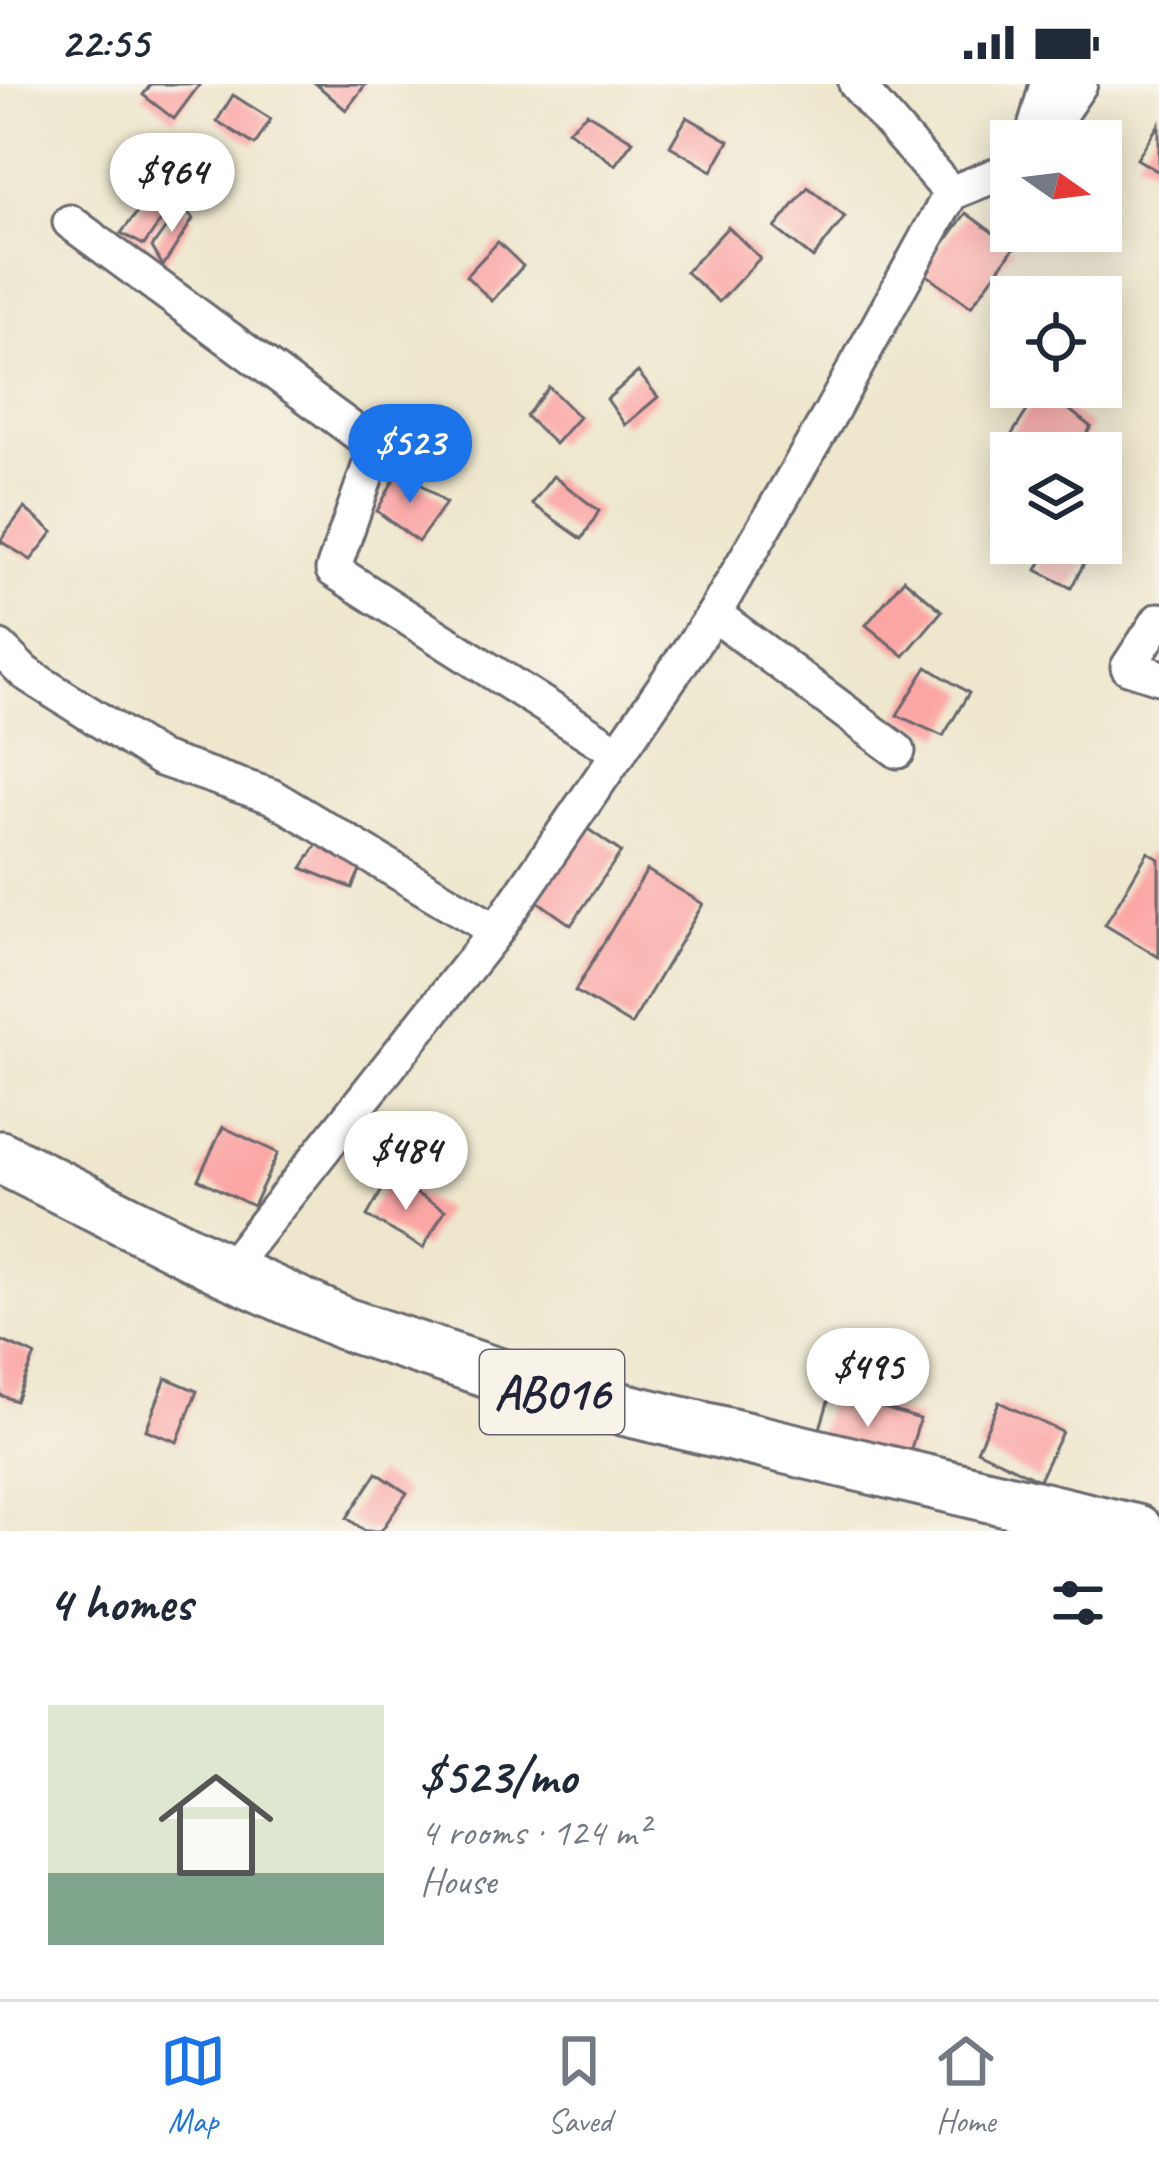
<!DOCTYPE html>
<html lang="en">
<head>
<meta charset="utf-8">
<style>
	:root { --surface:#fff; --page:#f2f2f3; --text:#1f2937; --muted:#747a83; --line:#e0e1e3; --accent:#1a73e8 }
	body { margin:0; font-family:Caveat,sans-serif; background:var(--page); color:var(--text); height:100vh; display:flex; flex-direction:column; font-size:45px; white-space:nowrap }
	* { box-sizing:border-box; margin:0 }
	p { font-size:39px; color:var(--muted) }
	.icon { flex:none; width:66px; height:66px; fill:none; stroke:currentColor; stroke-width:2; stroke-linecap:round; stroke-linejoin:round }
	.map { position:relative; height:1447px; overflow:hidden }
	.side { display:flex; flex-direction:column; background:var(--surface); flex:1 }
	.side>* { flex:none }
	.needle { width:78px; rotate:104deg }
	.fabs { position:absolute; left:990px; top:36px; display:grid; gap:24px }
	.fabs a { display:grid; place-items:center; width:132px; height:132px; border-radius:0px; background:var(--surface); box-shadow:0 6px 30px #0003; font-size:60px }
	.price { position:absolute; translate:-50% -102px; padding:0 27px; border-radius:42px; background:#fff; color:#222; font-size:39px; line-height:78px; filter:drop-shadow(0 3px 6px #0008) }
	.price::after { content:''; position:absolute; left:50%; top:72px; width:36px; height:27px; margin-left:-18px; background:inherit; clip-path:polygon(0 0,100% 0,50% 100%) }
	.price.current { background:var(--accent); color:#fff }
	ul { padding:0; list-style:none }
	li { display:flex; align-items:center; gap:36px; height:300px; padding:0 48px }
	li span { display:grid; place-items:center; flex:none; width:336px; height:240px; border-radius:0px; color:#555 }
	li>.icon { margin-inline-start:auto }
	span .icon { width:144px; height:144px; fill:#fffc; stroke-width:1 }
	li b { font-size:51px }
	h2 { display:flex; justify-content:space-between; align-items:center; height:144px; padding:0 48px; font-size:51px }
	.status { display:flex; justify-content:space-between; align-items:center; height:84px; padding:0 60px; background:var(--surface); direction:ltr }
	.status svg { height:33px; fill:currentColor }
	.dock { display:flex; justify-content:space-around; align-items:center; height:168px; border-top:3px solid var(--line); background:var(--surface); font-size:33px; color:var(--muted) }
	.dock a { display:grid; justify-items:center; gap:6px }
	.dock .current { color:var(--accent) }
	.map>svg:first-child { display:block }
</style>
</head>
<body>
<div class="status"><b>22:55</b><svg viewBox="0 0 49 12"><path d="M0 12V9h3v3zM5 12V6h3v6zM10 12V3h3v9zM15 12V0h3v12zM26 1h20v11H26zM47 4h2v5h-2z"/></svg></div>
<div class="map">
<svg width="1159" height="1447" viewBox="0 0 1159 1447">
	<rect width="100%" height="100%" fill="#f7f3e8"/>
	<filter id="ink" filterUnits="userSpaceOnUse"><feTurbulence type="fractalNoise" baseFrequency=".00833" numOctaves="2"/><feDisplacementMap in="SourceGraphic" scale="24" xChannelSelector="R" yChannelSelector="G"/><feConvolveMatrix kernelMatrix="1 2 1 2 8 2 1 2 1" color-interpolation-filters="sRGB"/></filter>
	<filter id="wash" filterUnits="userSpaceOnUse"><feTurbulence type="fractalNoise" baseFrequency=".004" numOctaves="4" result="noise"/><feDisplacementMap in="SourceGraphic" scale="48" xChannelSelector="R" yChannelSelector="G"/><feGaussianBlur stdDeviation="2.7" result="paint"/><feColorMatrix in="noise" values="0 0 0 0 0 0 0 0 0 0 0 0 0 0 0 0 0 1.4 0 .05"/><feComposite in="paint" operator="in"/></filter>
	<g filter="url(#wash)">
		<rect width="100%" height="100%" fill="#eee7cd"/>
		<g id="blocks">
			<g fill="#fba6a5">
				<path d="M151,0H200L174,35L143,11Z"/>
				<path d="M316,0H366L346,26Z"/>
				<path d="M233,11L271,35L255,61L217,37Z"/>
				<path d="M587,29L633,57L615,81L568,46Z"/>
				<path d="M687,33L729,57L712,87L670,62Z"/>
				<path d="M1159,40V88L1137,75Z"/>
				<path d="M808,103L845,133L813,174L775,144Z"/>
				<path d="M151,111L169,125L144,161L121,149Z"/>
				<path d="M182,121L193,135L163,182L152,163Z"/>
				<path d="M966,129L1014,164L971,223L923,188Z"/>
				<path d="M728,143L760,174L719,218L686,188Z"/>
				<path d="M498,158L523,182L492,217L466,192Z"/>
				<path d="M638,288L658,313L625,341L607,315Z"/>
				<path d="M549,303L579,333L555,360L526,332Z"/>
				<path d="M1042,304L1091,343L1074,369H1017L1005,361Z"/>
				<path d="M400,384L446,419L418,458L377,427Z"/>
				<path d="M553,392L599,427L582,455L532,420Z"/>
				<path d="M24,424L53,448L31,476L0,457Z"/>
				<path d="M1051,459H1095L1071,504L1037,486Z"/>
				<path d="M904,495L942,527L904,572L866,541Z"/>
				<path d="M927,583L969,609L943,652L897,631Z"/>
				<path d="M582,741L621,768L571,841L533,814Z"/>
				<path d="M322,753L363,779L352,804L302,784Z"/>
				<path d="M1148,768L1159,775V873L1105,841Z"/>
				<path d="M647,786L703,820L631,941L575,907Z"/>
				<path d="M223,1043L278,1069L253,1122L198,1095Z"/>
				<path d="M389,1094L445,1126L423,1164L367,1132Z"/>
				<path d="M0,1256L35,1271L16,1317L0,1311Z"/>
				<path d="M166,1294L197,1307L177,1358L146,1346Z"/>
				<path d="M831,1308L920,1335L905,1384L816,1358Z"/>
				<path d="M999,1318L1062,1348L1039,1396L977,1366Z"/>
				<path d="M377,1389L407,1409L381,1447H365L347,1434Z"/>
			</g>
		</g>
	</g>
	<g filter="url(#ink)">
		<use href="#blocks" fill-opacity="0" stroke="#69676e" stroke-width="3"/>
		<g fill="none" stroke-linecap="round" stroke-linejoin="round">
			<defs>
				<g id="minor">
					<path d="M856,0L951,109"/>
					<path d="M1032,55L1047,0"/>
					<path d="M1041,57L1080,0"/>
					<path d="M70,138L376,363L333,486L619,669"/>
					<path d="M714,530L898,667"/>
					<path d="M1159,536L1128,583L1159,593"/>
					<path d="M0,564L25,589L161,675L271,712L496,847"/>
					<path d="M227,1187L496,847L714,530L830,330L951,109L1011,85"/>
				</g>
				<path id="primary" d="M0,1073L227,1187L345,1240L555,1309L1137,1447"/>
			</defs>
			<use href="#minor" stroke="#69676e" stroke-width="39"/>
			<use href="#primary" stroke="#69676e" stroke-width="57"/>
			<use href="#minor" stroke="#fff" stroke-width="33"/>
			<use href="#primary" stroke="#fff" stroke-width="51"/>
		</g>
	</g>
	<g text-anchor="middle" stroke-width="9" stroke-linejoin="round" paint-order="stroke">
		<rect fill="#f7f3e8" stroke="#62616f" stroke-width="3" x="480" y="1266" width="144" height="84" rx="9"/>
		<g font-size="48" font-weight="bold" fill="#22223b">
			<text x="552" y="1325">AB016</text>
		</g>
	</g>
</svg>
<div class="fabs">
<a><svg class="needle" viewBox="-14 -14 28 28"><path d="M0-13l5 13h-10z" fill="#e53935"/><path d="M0 13l5-13h-10z" fill="#747a83"/></svg></a>
<a><svg class="icon" aria-label="locate" viewBox="0 0 24 24"><circle cx="12" cy="12" r="6"/><path d="M12 2v4M12 18v4M2 12h4M18 12h4"/></svg></a>
<a><svg class="icon" aria-label="layers" viewBox="0 0 24 24"><path d="M12 4l9 5-9 5-9-5zM3 14l9 5 9-5"/></svg></a>
</div>
<b class="price" style="left:172px;top:151px">$964</b>
<b class="price current" style="left:410px;top:422px">$523</b>
<b class="price" style="left:406px;top:1129px">$484</b>
<b class="price" style="left:868px;top:1346px">$495</b>
</div>
<section class="side">
<h2>4 homes<svg class="icon" aria-label="filters" viewBox="0 0 24 24"><path d="M4 7h16M4 17h16"/><circle cx="9" cy="7" r="2"/><circle cx="15" cy="17" r="2"/></svg></h2>
<ul>
<li><span style="background:linear-gradient(#dfe7d0 70%,#7fa58c 0)"><svg class="icon" aria-label="home" viewBox="0 0 24 24"><path d="M3 11l9-7 9 7M6 9v11h12V9"/></svg></span><div><b>$523/mo</b><p>4 rooms · 124 m²</p><p>House</p></div></li>
</ul>
</section>
<nav class="dock">
<a class="current"><svg class="icon" aria-label="map" viewBox="0 0 24 24"><path d="M3 6l6-2 6 2 6-2v14l-6 2-6-2-6 2zM9 4v14M15 6v14"/></svg>Map</a>
<a><svg class="icon" aria-label="saved" viewBox="0 0 24 24"><path d="M7 4h10v16l-5-4-5 4z"/></svg>Saved</a>
<a><svg class="icon" aria-label="home" viewBox="0 0 24 24"><path d="M3 11l9-7 9 7M6 9v11h12V9"/></svg>Home</a>
</nav>
</body>
</html>
